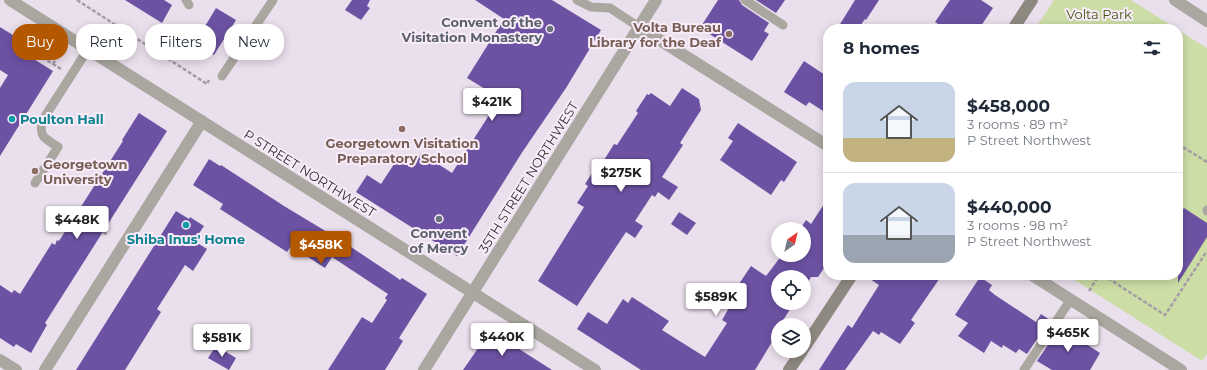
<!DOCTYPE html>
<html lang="en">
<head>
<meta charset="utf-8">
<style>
	:root { --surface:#fff; --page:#f2f2f3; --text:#1f2937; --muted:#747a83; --line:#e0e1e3; --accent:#b45800 }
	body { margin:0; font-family:Montserrat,sans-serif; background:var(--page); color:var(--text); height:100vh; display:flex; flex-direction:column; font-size:15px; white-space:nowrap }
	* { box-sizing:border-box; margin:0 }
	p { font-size:13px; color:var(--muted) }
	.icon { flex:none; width:22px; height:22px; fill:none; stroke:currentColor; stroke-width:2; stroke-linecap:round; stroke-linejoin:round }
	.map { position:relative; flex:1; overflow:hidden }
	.drawer { position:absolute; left:823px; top:24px; width:360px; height:256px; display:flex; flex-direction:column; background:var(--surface); border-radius:16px; box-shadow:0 2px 10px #0003 }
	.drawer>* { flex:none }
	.top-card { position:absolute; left:12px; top:24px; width:380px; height:36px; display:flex; gap:8px }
	.needle { width:26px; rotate:34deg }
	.controls { position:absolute; left:771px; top:222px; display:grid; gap:8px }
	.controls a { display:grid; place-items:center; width:40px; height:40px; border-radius:50%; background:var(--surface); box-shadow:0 2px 10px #0003; font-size:20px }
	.price { position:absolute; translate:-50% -34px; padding:0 9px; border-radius:4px; background:#fff; color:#222; font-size:13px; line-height:26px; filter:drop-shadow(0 1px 2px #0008) }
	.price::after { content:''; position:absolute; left:50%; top:24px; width:12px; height:9px; margin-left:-6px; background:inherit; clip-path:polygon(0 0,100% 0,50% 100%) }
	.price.current { background:var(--accent); color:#fff }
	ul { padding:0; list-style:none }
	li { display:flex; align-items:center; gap:12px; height:100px; padding:0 20px }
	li+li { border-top:1px solid var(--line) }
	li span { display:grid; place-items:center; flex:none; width:112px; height:80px; border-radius:12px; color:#555 }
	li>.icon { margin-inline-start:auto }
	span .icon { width:48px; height:48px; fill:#fffc; stroke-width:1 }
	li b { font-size:17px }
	h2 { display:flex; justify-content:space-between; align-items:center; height:48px; padding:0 20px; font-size:17px }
	.pill { padding:0 14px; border-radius:16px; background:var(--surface); box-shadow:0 2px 10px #0003; font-size:14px; line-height:36px }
	.pill.current { background:var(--accent); color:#fff }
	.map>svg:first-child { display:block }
</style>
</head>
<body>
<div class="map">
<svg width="1207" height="370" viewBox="0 0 1207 370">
	<rect width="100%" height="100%" fill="#eadfec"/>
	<g fill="#ccdea6">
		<path d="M1054,0H1131L1177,29H1035Z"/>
		<path d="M1178,30L1207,48V354L1202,361L1067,275H1178Z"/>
	</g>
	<g fill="#6d52a3">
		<path d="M125,0H164L172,5L162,23Z"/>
		<path d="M352,0H370L367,6L370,8L361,20L345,10Z"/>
		<path d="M475,0H552L601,30L566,88L523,151L457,256L356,192L367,175L381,184L398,158L412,168L421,153L452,173L500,98L467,78L504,19Z"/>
		<path d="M718,0H739L742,5L769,23L764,31L769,34L752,61L700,28Z"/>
		<path d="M756,0H785L776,13Z"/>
		<path d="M855,0H879L866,20L865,19L858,29H837Z"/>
		<path d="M950,0H981L993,8L979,29H946L935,22Z"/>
		<path d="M216,8L236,20L214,55L195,43Z"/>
		<path d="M0,27L29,45L24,53L53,71L0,156V88L8,75L0,70Z"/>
		<path d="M804,61L828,77V114L809,102L806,106L784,92Z"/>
		<path d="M682,88L699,99L701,110L680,143L683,145L662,177L678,187L669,200L658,192L655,197L652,195L635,221L643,226L635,238L626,232L577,306L538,281L584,207L577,203L588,186L585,184L598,164L601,165L614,144L617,145L638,113L636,111L647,94L649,95L651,93L670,106Z"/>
		<path d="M139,113L167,131L45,323L47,325L31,353L16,344L14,347L0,338V285L12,293L14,290L20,294L52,243L55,245L57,240L59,241L123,141L122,140Z"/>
		<path d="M738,123L797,162L784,182L781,180L771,195L720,160L733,141L728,138Z"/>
		<path d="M209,159L220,166L221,165L284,206L342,241L396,277L400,280L402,278L427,294L399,338L403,341L385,370H328L362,317L372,323L387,300L385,298L388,294L332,257L325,268L291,246L287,252L220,209L223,204L193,185Z"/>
		<path d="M828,198V262L818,277H811L804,288V277H778V303H794L780,325H778V328L773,336L775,337L755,370H641L577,329L588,312L607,324L623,299L628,303L632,297L669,321L662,330L705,357L727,323L722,320L733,301L729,299L751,266L766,276L782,255H804V229H800L806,220L811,224Z"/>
		<path d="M1184,208L1207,223V237L1178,283V217Z"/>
		<path d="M176,211L189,219L190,217L204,226L194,241L207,249L193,271L185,265L157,309L161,312L125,370H76Z"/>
		<path d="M679,212L696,223L687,235L671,224Z"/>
		<path d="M864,275H942L911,320L915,323L900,344L881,332L879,335L873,331L845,370H819L848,325L852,328L879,285Z"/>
		<path d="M980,277L992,285L989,290L995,295L1036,322L1041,314L1050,320L1027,354L1019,349L1016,353L1003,345L1002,348L991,341L984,353L958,336L968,323L955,315Z"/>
		<path d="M1060,327L1100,353L1090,370H1052L1037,361Z"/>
		<path d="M490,331L516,347L552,370H463Z"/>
		<path d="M216,346L236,358L229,370L208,358Z"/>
	</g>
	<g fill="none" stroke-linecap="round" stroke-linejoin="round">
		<g stroke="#a59da6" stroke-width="2.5" stroke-dasharray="4 2" stroke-linecap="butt">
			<path d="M77,0L207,84L209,80"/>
			<path d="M27,48L61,69"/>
			<path d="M53,64L59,54"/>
			<path d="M1178,144L1207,162"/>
			<path d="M103,232L108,235"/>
			<path d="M1103,275L1165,315L1207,251"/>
			<path d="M1089,291L1099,275"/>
		</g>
		<g stroke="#aaa7a0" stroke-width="9">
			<path d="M186,0L189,5"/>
			<path d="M577,0L591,7L610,8L639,27"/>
			<path d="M745,0L783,25"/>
			<path d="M222,76L273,0"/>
			<path d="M35,183L58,147C45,138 39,138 42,121L88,49"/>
			<path d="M1207,211V210"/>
			<path d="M1024,370L1071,299"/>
		</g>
		<g stroke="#aaa7a0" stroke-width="12">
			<path d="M10,0L595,370"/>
			<path d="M1175,0L1207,21"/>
			<path d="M639,27L828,146"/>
			<path d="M1032,275L1181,370"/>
			<path d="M0,360L16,370"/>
			<path d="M45,370L202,121"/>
			<path d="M424,370L656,0"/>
		</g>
		<g stroke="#8e8980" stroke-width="12">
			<path d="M1013,29L1032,0"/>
			<path d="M804,348L852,275"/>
			<path d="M789,370L802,351"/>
		</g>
	</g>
	<g fill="#6b7280" stroke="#f8ecf9" stroke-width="1.5">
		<circle cx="550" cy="29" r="4"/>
		<circle cx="439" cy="219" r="4"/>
	</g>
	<g fill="#8d6e63" stroke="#f8ecf9" stroke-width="1.5">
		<circle cx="729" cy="34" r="4"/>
		<circle cx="402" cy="129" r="4"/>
		<circle cx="35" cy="171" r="4"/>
	</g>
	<g fill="#0f9aa8" stroke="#f8ecf9" stroke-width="1.5">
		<circle cx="12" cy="119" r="4"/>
		<circle cx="186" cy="225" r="4"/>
	</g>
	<g text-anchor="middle" stroke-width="4" stroke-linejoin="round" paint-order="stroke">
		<g font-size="13" fill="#42530c" stroke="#f8ecf9">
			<text x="1099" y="19">Volta Park</text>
		</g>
		<g font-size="13" font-weight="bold" fill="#5b616d" stroke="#f8ecf9" text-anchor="end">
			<text x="542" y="27">Convent of the<tspan x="542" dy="15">Visitation Monastery</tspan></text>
			<text x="439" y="238" text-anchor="middle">Convent<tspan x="439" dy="15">of Mercy</tspan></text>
		</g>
		<g font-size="13" font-weight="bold" fill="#785e54" stroke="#f8ecf9" text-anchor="end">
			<text x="721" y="32">Volta Bureau<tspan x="721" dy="15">Library for the Deaf</tspan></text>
			<text x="402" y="148" text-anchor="middle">Georgetown Visitation<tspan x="402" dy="15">Preparatory School</tspan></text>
			<text x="43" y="169" text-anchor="start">Georgetown<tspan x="43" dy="15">University</tspan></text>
		</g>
		<g font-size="13" font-weight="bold" fill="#0d838f" stroke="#f8ecf9" text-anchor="start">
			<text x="20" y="124">Poulton Hall</text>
			<text x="186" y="244" text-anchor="middle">Shiba Inus' Home</text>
		</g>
		<g font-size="13" fill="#342f34" stroke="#f8ecf9">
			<text transform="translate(310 173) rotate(32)" y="5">P STREET NORTHWEST</text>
			<text transform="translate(528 177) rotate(-58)" y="5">35TH STREET NORTHWEST</text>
		</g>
	</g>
</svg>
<div class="controls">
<a><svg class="needle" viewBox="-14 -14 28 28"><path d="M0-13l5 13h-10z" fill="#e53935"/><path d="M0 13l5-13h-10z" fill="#747a83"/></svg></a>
<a><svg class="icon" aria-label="locate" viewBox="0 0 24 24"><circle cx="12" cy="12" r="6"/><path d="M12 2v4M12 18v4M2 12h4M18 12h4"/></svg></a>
<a><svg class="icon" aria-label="layers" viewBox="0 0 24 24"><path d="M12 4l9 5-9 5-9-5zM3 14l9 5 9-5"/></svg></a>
</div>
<b class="price" style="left:492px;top:122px">$421K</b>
<b class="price" style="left:621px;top:193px">$275K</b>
<b class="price" style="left:77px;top:240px">$448K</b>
<b class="price current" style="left:321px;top:265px">$458K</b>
<b class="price" style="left:716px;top:317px">$589K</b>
<b class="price" style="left:1068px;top:353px">$465K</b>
<b class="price" style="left:502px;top:357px">$440K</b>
<b class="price" style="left:222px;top:358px">$581K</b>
<div class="top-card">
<a class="pill current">Buy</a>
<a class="pill">Rent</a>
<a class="pill">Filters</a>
<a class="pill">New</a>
</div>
<section class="drawer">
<h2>8 homes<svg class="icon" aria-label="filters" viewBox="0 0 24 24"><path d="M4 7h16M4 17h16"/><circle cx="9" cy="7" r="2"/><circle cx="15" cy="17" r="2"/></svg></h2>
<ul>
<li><span style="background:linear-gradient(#c9d6e8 70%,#c2b280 0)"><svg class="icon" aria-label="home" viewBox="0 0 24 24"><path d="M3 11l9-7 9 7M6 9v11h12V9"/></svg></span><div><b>$458,000</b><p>3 rooms · 89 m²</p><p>P Street Northwest</p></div></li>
<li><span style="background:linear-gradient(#c9d6e8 65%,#9aa5b1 0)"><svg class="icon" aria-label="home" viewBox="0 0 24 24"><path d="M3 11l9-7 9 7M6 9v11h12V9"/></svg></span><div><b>$440,000</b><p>3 rooms · 98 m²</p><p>P Street Northwest</p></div></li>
</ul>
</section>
</div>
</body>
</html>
